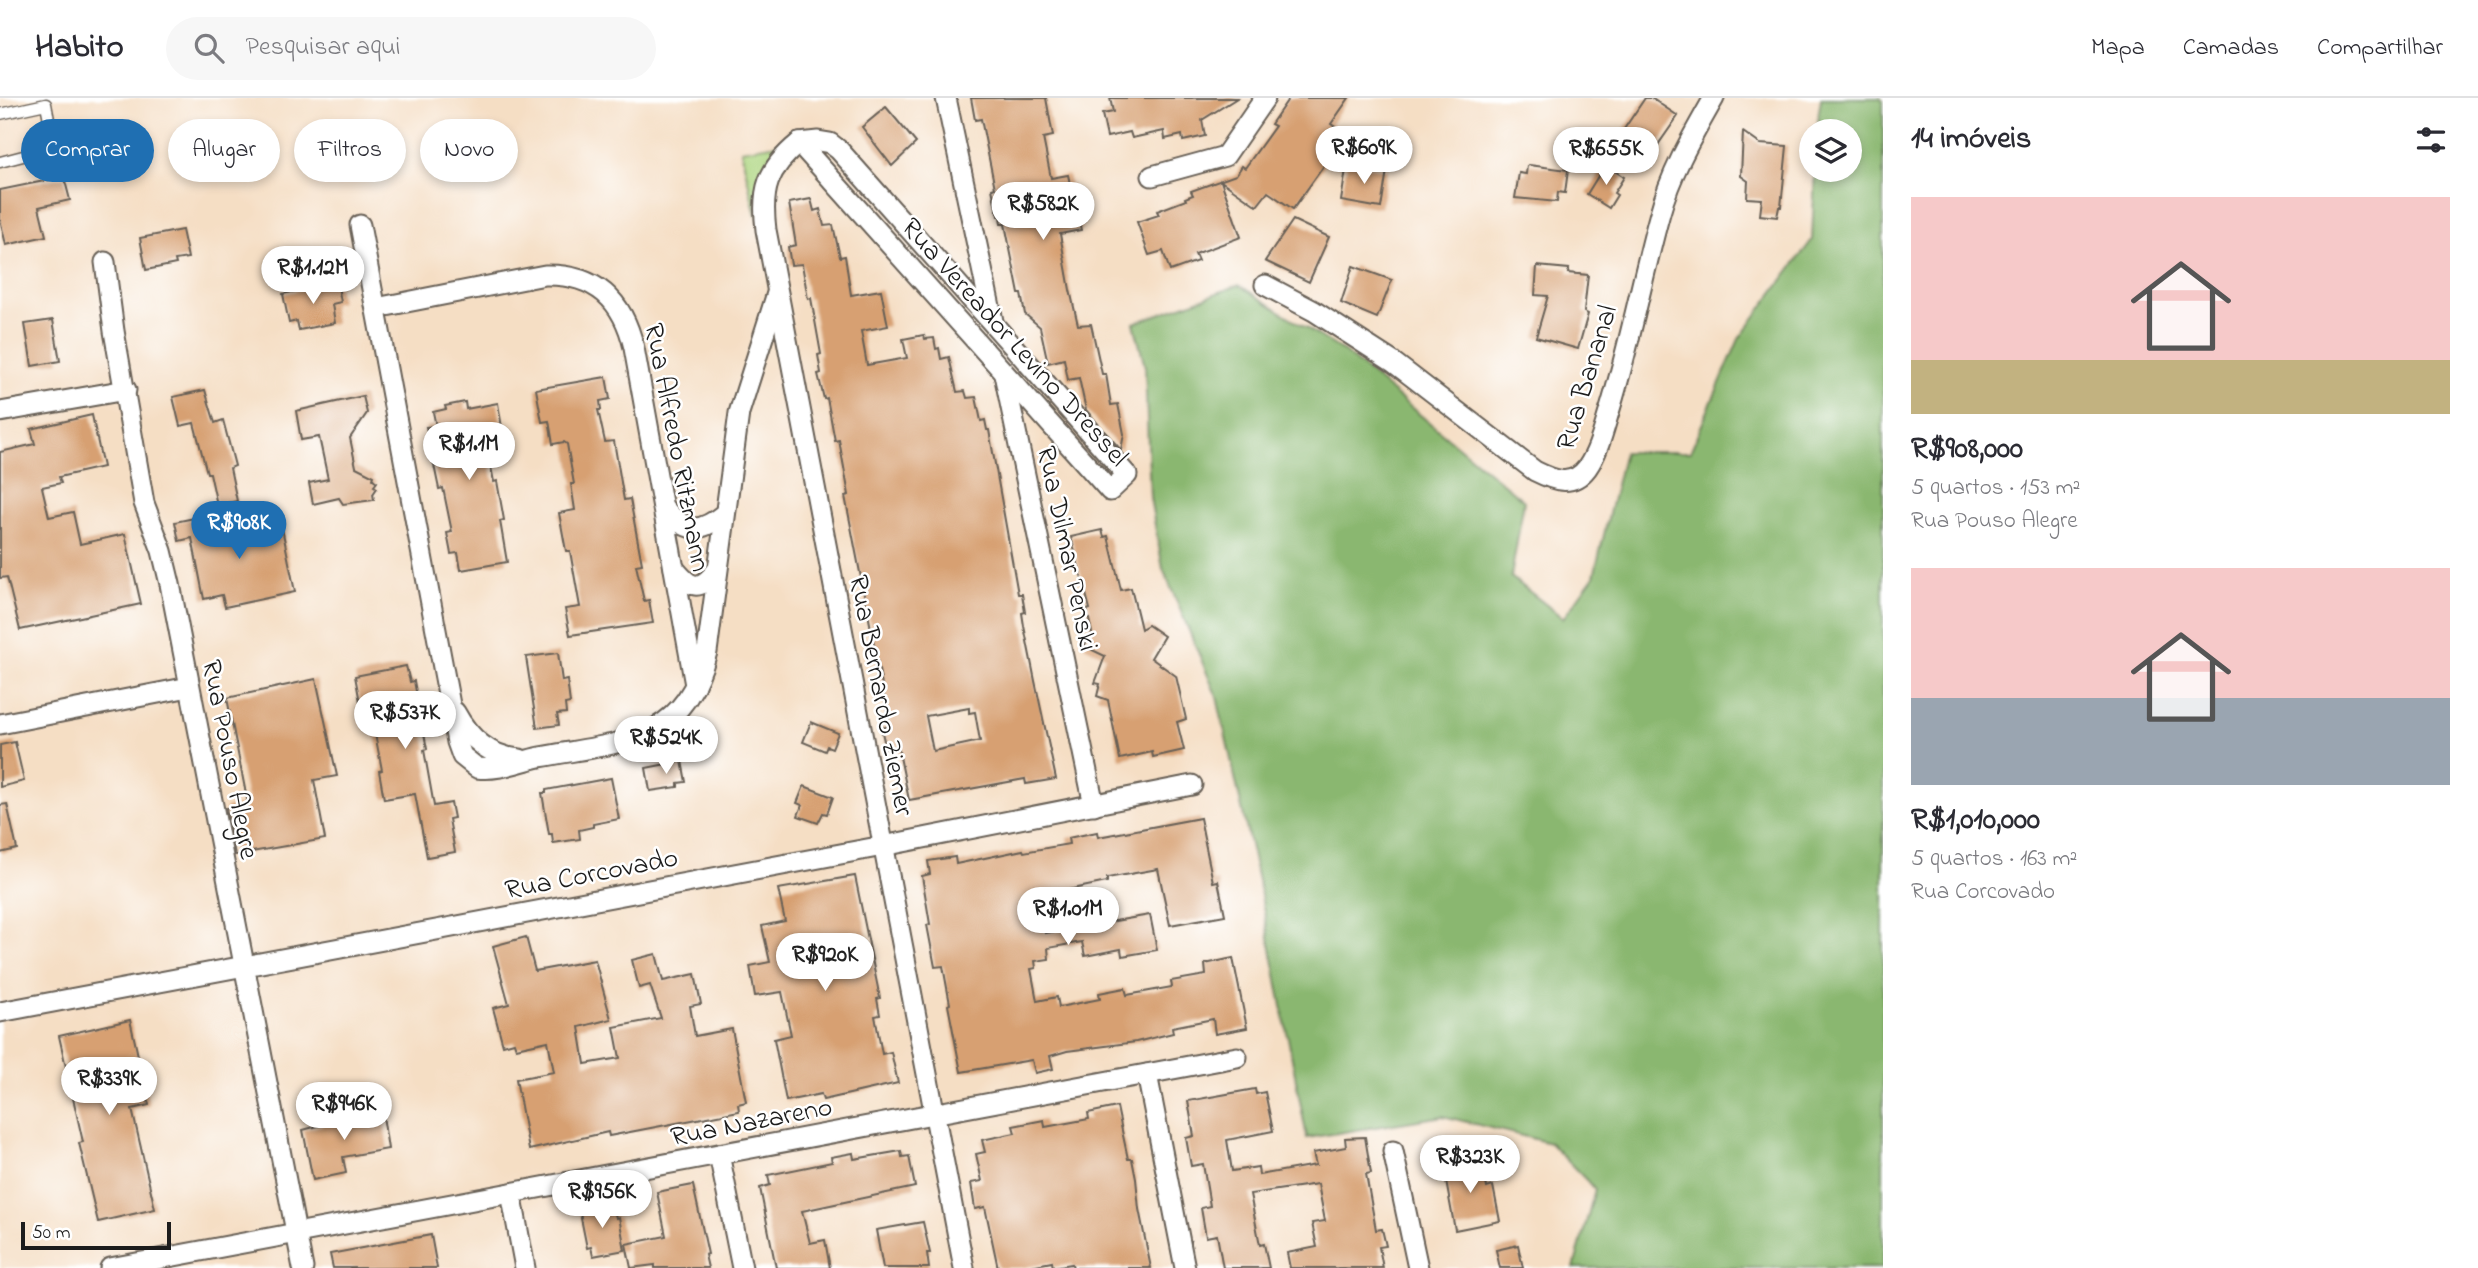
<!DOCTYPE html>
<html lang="pt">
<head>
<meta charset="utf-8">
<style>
	:root { --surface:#fff; --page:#f7f7f7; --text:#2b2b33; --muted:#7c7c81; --line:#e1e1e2; --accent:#1f6fb2 }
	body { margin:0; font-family:"Indie Flower",sans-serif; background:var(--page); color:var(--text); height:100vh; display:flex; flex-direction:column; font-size:26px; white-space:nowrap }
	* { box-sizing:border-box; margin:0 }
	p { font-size:23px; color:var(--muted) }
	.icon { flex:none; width:38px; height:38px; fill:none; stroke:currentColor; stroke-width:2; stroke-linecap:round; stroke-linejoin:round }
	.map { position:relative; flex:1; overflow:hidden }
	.panel { display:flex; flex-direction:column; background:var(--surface); width:595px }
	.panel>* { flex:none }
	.guide { position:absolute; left:21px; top:21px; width:665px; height:63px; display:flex; gap:14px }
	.buttons { position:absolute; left:1799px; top:21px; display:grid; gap:14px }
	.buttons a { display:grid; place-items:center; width:63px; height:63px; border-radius:50%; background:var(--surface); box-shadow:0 4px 10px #0003; font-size:35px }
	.scale { position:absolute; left:21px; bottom:18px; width:150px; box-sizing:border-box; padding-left:7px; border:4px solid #1c1c1c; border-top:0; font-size:19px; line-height:24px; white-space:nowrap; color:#1c1c1c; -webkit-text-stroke:5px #fff; paint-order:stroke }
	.price { position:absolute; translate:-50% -60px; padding:0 16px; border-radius:24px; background:#fff; color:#222; font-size:23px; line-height:46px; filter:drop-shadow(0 2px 4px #0008) }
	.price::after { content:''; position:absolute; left:50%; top:42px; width:21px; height:16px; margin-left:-10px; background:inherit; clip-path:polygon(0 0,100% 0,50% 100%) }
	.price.active { background:var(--accent); color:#fff }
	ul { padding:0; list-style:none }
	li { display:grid; align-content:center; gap:14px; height:371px; padding:0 28px }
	li span { display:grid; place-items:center; height:217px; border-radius:0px; color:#555 }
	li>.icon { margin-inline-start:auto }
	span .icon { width:126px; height:126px; fill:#fffc; stroke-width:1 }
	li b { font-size:30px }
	h2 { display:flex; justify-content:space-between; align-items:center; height:84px; padding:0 28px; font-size:30px }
	.pill { padding:0 24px; border-radius:32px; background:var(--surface); box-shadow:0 4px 10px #0003; font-size:24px; line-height:63px }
	.pill.active { background:var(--accent); color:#fff }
	header { display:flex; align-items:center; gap:42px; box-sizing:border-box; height:98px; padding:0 35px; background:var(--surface); border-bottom:2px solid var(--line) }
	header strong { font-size:33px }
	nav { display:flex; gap:38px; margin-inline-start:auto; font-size:24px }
	.search { width:490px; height:63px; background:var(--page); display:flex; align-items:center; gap:18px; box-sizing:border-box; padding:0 24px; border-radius:38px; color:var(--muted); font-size:26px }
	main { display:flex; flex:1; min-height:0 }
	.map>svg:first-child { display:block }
</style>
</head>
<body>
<header>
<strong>Habito</strong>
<div class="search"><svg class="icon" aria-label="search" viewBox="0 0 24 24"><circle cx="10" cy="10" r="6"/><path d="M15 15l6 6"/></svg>Pesquisar aqui</div>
<nav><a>Mapa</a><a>Camadas</a><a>Compartilhar</a></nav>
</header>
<main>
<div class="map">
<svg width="1883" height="1170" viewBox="0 0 1883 1170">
	<rect width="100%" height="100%" fill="#fff"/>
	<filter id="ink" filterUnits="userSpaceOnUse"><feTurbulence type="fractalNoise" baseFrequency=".0143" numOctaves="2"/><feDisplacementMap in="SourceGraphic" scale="14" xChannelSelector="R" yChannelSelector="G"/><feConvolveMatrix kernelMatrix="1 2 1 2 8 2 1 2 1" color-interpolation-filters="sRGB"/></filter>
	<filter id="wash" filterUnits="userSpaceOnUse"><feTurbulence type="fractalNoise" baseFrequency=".00686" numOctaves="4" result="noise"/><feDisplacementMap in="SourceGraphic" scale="28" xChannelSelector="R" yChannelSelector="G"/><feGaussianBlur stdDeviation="1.57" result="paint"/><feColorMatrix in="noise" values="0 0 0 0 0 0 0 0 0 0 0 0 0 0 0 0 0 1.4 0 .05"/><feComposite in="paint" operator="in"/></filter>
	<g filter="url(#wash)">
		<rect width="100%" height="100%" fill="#f5dec4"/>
		<path fill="#aed681" stroke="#65794e" stroke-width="2" d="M783,45C760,70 755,84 756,118L741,52Z"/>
		<path fill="#8ab76f" stroke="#536a46" stroke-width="2" d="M1821,0H1880L1883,3V1170H1574L1595,1091L1550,1045L1443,1018L1307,1040L1259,787L1217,599L1163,471L1150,400L1145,269L1134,225L1239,187L1343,253L1524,403L1511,479L1563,520L1594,478L1624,354H1690L1739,241L1812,142L1815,72H1850V33H1816Z"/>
		<g id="blocks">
			<g fill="#d7a072" fill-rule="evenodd">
				<path d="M971,0H1046L1053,38L1043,40L1051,80L1068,77L1081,132L1060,136L1070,192L1078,227L1091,226L1102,276H1106L1111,307L1118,306L1124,336L1121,352L1086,312L1079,280L1068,282L1064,261L1048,265L1040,229L1025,216L1021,196H1019L1005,126H1001L1000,118H998L992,91L995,90L981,21L975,22Z"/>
				<path d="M1110,0H1237L1202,22L1205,38L1183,43L1182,37L1165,41L1164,33L1132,40L1130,34L1107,39L1102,16L1113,14Z"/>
				<path d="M1289,0H1349L1331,26L1344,35L1325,62H1328L1293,111L1268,94L1257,108L1221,83L1241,139L1195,156L1198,163L1170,173L1163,153L1149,157L1137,124L1159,117L1157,113L1186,102L1185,100L1193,97L1191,93L1236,77L1242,68L1245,70L1275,28L1271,26Z"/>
				<path d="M1645,0H1651L1678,18L1655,51L1648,46L1645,51L1636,45L1630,53L1616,43Z"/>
				<path d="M886,9L916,45L892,68L862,29Z"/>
				<path d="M1743,34L1760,46L1787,48L1781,109H1779L1777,119L1760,117L1762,101L1747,100L1748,83L1741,78Z"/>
				<path d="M1347,65L1387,72L1381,110L1341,103Z"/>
				<path d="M1529,67L1568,72L1565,95L1558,94L1557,104L1515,100L1519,75L1526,76L1527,68Z"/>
				<path d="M1605,67L1624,79L1614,95L1617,97L1609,110L1587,96Z"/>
				<path d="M64,79L70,102L39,109L46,138L6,147L0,121V92Z"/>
				<path d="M811,101L814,113L820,111L824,128L833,127L840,159L845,158L851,197L881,192L888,228L861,233L867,267L907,260L903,241L924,237L925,241L934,240L936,251L939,250L941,261L949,259L957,294L965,293L967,300L976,299L981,323L985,322L987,332H989L1018,496H1022L1025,514L1022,515L1024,528L1035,583L1056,681L1026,686L1025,681L909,702L898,649L886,651L881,630L890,628L845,398L849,397L839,342L835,343L827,300L824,301L818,276L821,275L818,257L821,256L811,200L808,201L802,166L791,167L788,149L796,147L789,105ZM969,610V615L975,614L980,643L933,653L926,618Z"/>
				<path d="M1293,122L1329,139L1309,184L1265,163Z"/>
				<path d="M182,132L188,160L175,162L176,166L146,172L140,140Z"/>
				<path d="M1353,168L1392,182L1377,220L1341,205Z"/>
				<path d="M1537,168L1569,171L1568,175L1588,177L1584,214L1588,216L1578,251L1536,239L1548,198L1535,197Z"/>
				<path d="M337,183L341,204L332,206L335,225L299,232L297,223L289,225L283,196Z"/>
				<path d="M53,222L60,263L32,268L25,226Z"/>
				<path d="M606,279L610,301L600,303L601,312H598L605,344L614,343L624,402L630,401L642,466L636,467L644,503L649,502L653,525L570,537L565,511L580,509L570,453H566L559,415L575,412L571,386H574L567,346L564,344L553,346L549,323L542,324L536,291Z"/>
				<path d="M205,292L215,325L223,322L235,368L230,370L237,403L217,407L210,375H207L194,325L180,328L173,299Z"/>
				<path d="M363,298L367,315L350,340L356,369L374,378L373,381L377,384L374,388L377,390L373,396L374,402L343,406L339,400L313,406L309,385L328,381L319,339L301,342L296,313Z"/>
				<path d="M465,304L466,311L498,305L503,336L485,339L494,384L497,383L504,422L500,423L507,464L461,472L458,455L451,456L447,435L452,434L443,390L439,391L426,329L436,328L433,314L446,311L445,308Z"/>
				<path d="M92,317L103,369L59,379L61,385L42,389L49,419L73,414L80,446L125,436L141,506L20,532L7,479L0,480V354L35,346L31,331Z"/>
				<path d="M218,415L223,438L281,425L295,494L225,509L222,497L204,501L192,440L179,443L175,424Z"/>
				<path d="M1102,432L1104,439L1108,438L1121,492L1131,490L1141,531L1148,527L1164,538L1151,560L1176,578L1186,621L1177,624L1184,652L1153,659L1152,654L1120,661L1108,602L1097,598L1100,586L1095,585L1105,558L1084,548L1092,535L1087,512L1090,511L1071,439Z"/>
				<path d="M558,555L562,583L567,582L570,605L565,606L566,615L557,616L559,627L537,630L526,559Z"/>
				<path d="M406,568L410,584L414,583L427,651L424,652L434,708L451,705L454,720L449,721L455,754L427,759L415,696L384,701L379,673L382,672L371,615L367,602L360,604L355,578Z"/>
				<path d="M316,581L337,678L314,682L325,741L235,757L226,710L248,706L227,600Z"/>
				<path d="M811,624L838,635L832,650L827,648L825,653L803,644Z"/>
				<path d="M15,644L24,683L0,689V647Z"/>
				<path d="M682,663L686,684L678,685V689L650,693L646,670Z"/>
				<path d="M611,680L619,721L593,726V729L579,732L580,741L553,745L552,736H549L542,695H546V692Z"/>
				<path d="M804,688L833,699L827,716L823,715L818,725L798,718L802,707L797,705Z"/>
				<path d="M7,706L17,751L0,755V707Z"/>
				<path d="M1200,720L1213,784L1218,783L1225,817L1170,827L1158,771L1107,780V784L1038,798L1045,835L1150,817L1157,852L1122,858L1121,851L1085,858L1082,844L1048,850L1049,861L1035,863L1036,870L1031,871L1037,903L1057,899L1059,909L1100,901L1099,895L1125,890L1127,897L1172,889L1171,883L1206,877L1205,866L1233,860L1247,930L1215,936L1213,921L1172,929L1173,935L1136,944L1067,953L1050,958L1053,971L1035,975L1032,962L961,974L948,907L950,906L943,868L935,869L927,827L930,826L922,778L930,776L928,763L955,759L956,766L1023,752L1024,754L1069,746L1068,740L1097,734L1098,739Z"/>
				<path d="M855,778L880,900L877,901L880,917L875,918L882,956L891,954L898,985L823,1002L821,996L786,1003L774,941L791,937L782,894L755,898L750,868L770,864L762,828L785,823L778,791Z"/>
				<path d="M526,839L535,873L595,862L611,921L579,929L585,966L620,960L614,929L661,920L650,887L639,890L632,862L656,856L663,883L695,876L701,906L690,908L695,938L732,931L746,1004L738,1006L739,1013L609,1038L608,1034L529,1052L516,981L554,974L548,943L516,950L514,944L503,947L493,910L509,906L493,848Z"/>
				<path d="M130,922L149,1007L132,1011L155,1111L98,1124L79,1045L83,1044L59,938Z"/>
				<path d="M1255,991L1256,996L1265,994L1273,1033L1227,1042L1232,1073L1258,1069L1259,1077L1316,1067L1313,1055L1346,1049L1345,1040L1365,1039L1371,1075L1366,1076L1376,1132L1382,1131L1386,1148L1379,1149L1383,1170H1290L1287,1155L1317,1149L1312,1125L1325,1123L1318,1086L1250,1096L1260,1147L1264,1146L1269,1170H1223L1217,1137L1206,1139L1201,1110L1210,1108L1203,1066L1191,1068L1186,1040L1194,1038L1188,1003Z"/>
				<path d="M1117,1009L1128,1061H1132L1136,1081L1139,1111L1151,1170H1073L1072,1166L1053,1169L1052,1164L1020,1170H998L985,1109L975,1111L971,1085L982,1083L976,1056L985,1054L982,1042L1015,1035L1013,1028L1044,1022L1045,1029L1089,1021L1088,1015Z"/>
				<path d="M382,1011L388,1051L343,1059L346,1075L313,1082L303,1032Z"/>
				<path d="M901,1053L902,1059L909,1058L915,1089L802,1113L810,1145L825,1142L830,1170H776L760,1090L770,1087L768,1077L832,1064L831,1059L853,1055L854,1061Z"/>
				<path d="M1481,1059L1487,1090L1493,1088L1500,1123L1455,1132L1443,1067Z"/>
				<path d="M693,1087L708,1156L705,1157L708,1170H655V1167L631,1170L626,1146L666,1138L657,1094Z"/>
				<path d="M596,1106L597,1111L613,1107L616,1120L619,1119L625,1152L593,1158L591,1149L587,1150L579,1110Z"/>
				<path d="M923,1124L930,1155H927L929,1170H883L876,1132Z"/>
				<path d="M431,1137L437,1170H333L330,1156Z"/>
				<path d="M1518,1147L1523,1170H1500L1496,1152Z"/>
			</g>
		</g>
	</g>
	<g filter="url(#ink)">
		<use href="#blocks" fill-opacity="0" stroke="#686057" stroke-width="2"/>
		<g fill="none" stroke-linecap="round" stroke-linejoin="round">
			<defs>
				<path id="service" d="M0,16L46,6L52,37L46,52L0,64"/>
				<g id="minor">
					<path d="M946,0L993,223"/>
					<path d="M818,43L830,45L839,52L1127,377L1110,393L799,45Z"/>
					<path d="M799,45C767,71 761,92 766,132L964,1170"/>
					<path d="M1152,78L1225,58L1265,0"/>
					<path d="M360,127L457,644L462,658L477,670C499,673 520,663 540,659C619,644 683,647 707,554L739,315L777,195"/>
					<path d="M105,164L114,233L144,405L162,453L170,486L303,1170"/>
					<path d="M1265,187L1314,213L1393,264L1535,373C1553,382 1572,390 1587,370C1599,353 1604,330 1610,311C1630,246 1642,180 1660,115C1671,74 1693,37 1714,0"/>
					<path d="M376,210L545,177C596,176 623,202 634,250L695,587"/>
					<path d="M1004,276L1094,707"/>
					<path d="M0,314L126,292"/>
					<path d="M663,409C685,434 698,437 724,416"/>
					<path d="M674,470C691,491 699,494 717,472"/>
					<path d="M455,614C469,640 490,659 520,661"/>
					<path d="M0,626L189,589"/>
					<path d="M0,914L883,748L1192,687"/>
					<path d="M1147,976L1185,1170"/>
					<path d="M1393,1053L1418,1170"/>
					<path d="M719,1056L742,1170"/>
					<path d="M511,1095L525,1170"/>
					<path d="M110,1170L1237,959"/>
				</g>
			</defs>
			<use href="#service" stroke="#686057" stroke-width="13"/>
			<use href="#minor" stroke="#686057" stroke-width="23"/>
			<use href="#service" stroke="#fff" stroke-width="10"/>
			<use href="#minor" stroke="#fff" stroke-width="19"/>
		</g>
	</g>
	<g text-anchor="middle" stroke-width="5" stroke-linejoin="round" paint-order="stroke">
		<g font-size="28" fill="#1c1c1c" stroke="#fff">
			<text transform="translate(1016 243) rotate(48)" y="10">Rua Vereador Levino Dressel</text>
			<text transform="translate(1585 279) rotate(-73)" y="10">Rua Bananal</text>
			<text transform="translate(679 349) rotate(79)" y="10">Rua Alfredo Ritzmann</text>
			<text transform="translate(1069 450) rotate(78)" y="10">Rua Dilmar Penski</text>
			<text transform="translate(883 597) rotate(79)" y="10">Rua Bernardo Ziemer</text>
			<text transform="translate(232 661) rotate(79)" y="10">Rua Pouso Alegre</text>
			<text transform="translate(591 774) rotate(-11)" y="10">Rua Corcovado</text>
			<text transform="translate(751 1022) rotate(-11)" y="10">Rua Nazareno</text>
		</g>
	</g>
</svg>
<div class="buttons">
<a><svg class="icon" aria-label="layers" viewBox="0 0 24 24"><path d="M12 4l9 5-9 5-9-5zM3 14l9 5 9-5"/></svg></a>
</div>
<div class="scale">50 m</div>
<b class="price" style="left:1364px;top:88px">R$609K</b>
<b class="price" style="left:1606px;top:89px">R$655K</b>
<b class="price" style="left:1043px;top:144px">R$582K</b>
<b class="price" style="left:313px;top:208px">R$1.12M</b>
<b class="price" style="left:469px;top:384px">R$1.1M</b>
<b class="price active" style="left:239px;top:463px">R$908K</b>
<b class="price" style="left:405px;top:653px">R$537K</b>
<b class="price" style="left:666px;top:678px">R$524K</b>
<b class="price" style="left:1068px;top:849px">R$1.01M</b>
<b class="price" style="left:825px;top:895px">R$920K</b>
<b class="price" style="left:109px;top:1019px">R$339K</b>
<b class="price" style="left:344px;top:1044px">R$946K</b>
<b class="price" style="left:1470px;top:1097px">R$323K</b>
<b class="price" style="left:602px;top:1132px">R$956K</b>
<div class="guide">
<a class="pill active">Comprar</a>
<a class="pill">Alugar</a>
<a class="pill">Filtros</a>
<a class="pill">Novo</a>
</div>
</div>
<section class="panel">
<h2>14 imóveis<svg class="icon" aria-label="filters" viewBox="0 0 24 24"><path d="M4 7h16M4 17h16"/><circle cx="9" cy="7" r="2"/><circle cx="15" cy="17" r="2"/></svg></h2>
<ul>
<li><span style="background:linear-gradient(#f6c9c9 75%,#c2b280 0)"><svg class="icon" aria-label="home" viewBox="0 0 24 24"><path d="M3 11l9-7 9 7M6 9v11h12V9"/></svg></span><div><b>R$908,000</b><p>5 quartos · 153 m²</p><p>Rua Pouso Alegre</p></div></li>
<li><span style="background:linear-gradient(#f6c9c9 60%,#9aa5b1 0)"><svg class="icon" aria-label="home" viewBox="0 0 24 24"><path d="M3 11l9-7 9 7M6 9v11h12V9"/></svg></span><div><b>R$1,010,000</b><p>5 quartos · 163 m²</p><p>Rua Corcovado</p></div></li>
</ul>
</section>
</main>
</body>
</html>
